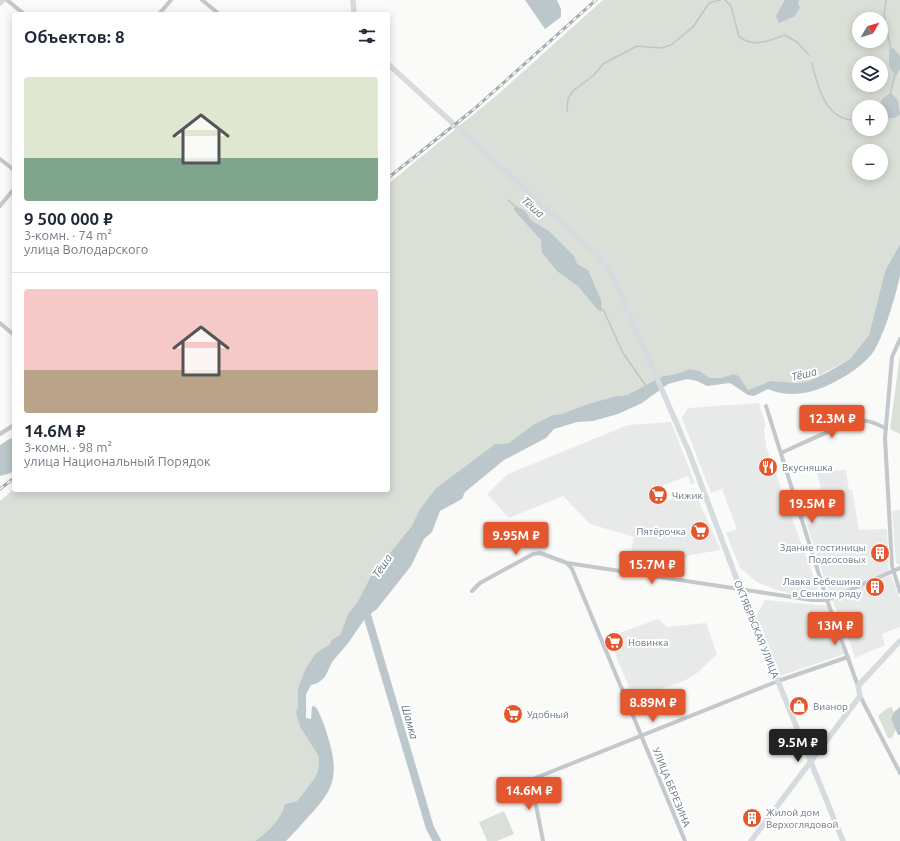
<!DOCTYPE html>
<html lang="ru">
<head>
<meta charset="utf-8">
<style>
	:root { --surface:#fff; --page:#f6f6f7; --text:#1f2937; --muted:#747a83; --line:#e0e1e3; --accent:#e4572e }
	body { margin:0; font-family:Ubuntu,sans-serif; background:var(--page); color:var(--text); height:100vh; display:flex; flex-direction:column; font-size:15px; white-space:nowrap }
	* { box-sizing:border-box; margin:0 }
	p { font-size:13px; color:var(--muted) }
	.icon { flex:none; width:22px; height:22px; fill:none; stroke:currentColor; stroke-width:2; stroke-linecap:round; stroke-linejoin:round }
	.map { position:relative; flex:1; overflow:hidden }
	.panel { position:absolute; left:12px; top:12px; width:378px; height:480px; display:flex; flex-direction:column; background:var(--surface); border-radius:4px; box-shadow:0 2px 10px #0003 }
	.panel>* { flex:none }
	.needle { width:26px; rotate:52deg }
	.fabs { position:absolute; left:852px; top:12px; display:grid; gap:8px }
	.fabs a { display:grid; place-items:center; width:36px; height:36px; border-radius:50%; background:var(--surface); box-shadow:0 2px 10px #0003; font-size:20px }
	.price { position:absolute; translate:-50% -34px; padding:0 9px; border-radius:4px; background:var(--accent); color:#fff; font-size:13px; line-height:26px; filter:drop-shadow(0 1px 2px #0008) }
	.price::after { content:''; position:absolute; left:50%; top:24px; width:12px; height:9px; margin-left:-6px; background:inherit; clip-path:polygon(0 0,100% 0,50% 100%) }
	.price.current { background:#222; color:#fff }
	ul { padding:0; list-style:none }
	li { display:grid; align-content:center; gap:8px; height:212px; padding:0 12px }
	li+li { border-top:1px solid var(--line) }
	li span { display:grid; place-items:center; height:124px; border-radius:4px; color:#555 }
	li>.icon { margin-inline-start:auto }
	span .icon { width:72px; height:72px; fill:#fffc; stroke-width:1 }
	li b { font-size:17px }
	h2 { display:flex; justify-content:space-between; align-items:center; height:48px; padding:0 12px; font-size:17px }
	.map>svg:first-child { display:block }
</style>
</head>
<body>
<div class="map">
<svg width="900" height="841" viewBox="0 0 900 841">
	<rect width="100%" height="100%" fill="#fafaf8"/>
	<g fill="#e8e9e9">
		<path d="M759,403L766,426L764,428L766,447L821,597L796,595L774,589L757,582L740,568L726,533L737,529L722,489L711,493L682,418L688,408Z"/>
		<path d="M671,422L695,483L691,484L688,476L650,490L655,505L694,491L721,550L690,555L685,558L668,554L665,560L663,572L628,566L634,537L590,524L563,496L509,518L487,494L508,474L628,425Z"/>
		<path d="M846,470L849,490H852L859,530L887,529L889,571L830,596L807,525L827,516L817,472Z"/>
		<path d="M900,510V566L896,563L892,511Z"/>
		<path d="M891,575L900,599V627L882,634L885,645L855,658L846,630L832,600Z"/>
		<path d="M765,600L827,606L844,654L780,676L755,618Z"/>
		<path d="M658,619L667,627L706,623L717,654L697,673L684,681L654,691L652,694L654,704L639,711L608,637Z"/>
	</g>
	<g fill="#dadfd7" fill-rule="evenodd">
		<path d="M603,0H900V244L885,271L869,335L850,359L809,381L799,383L770,381L748,390L739,376L734,374L720,378H709L700,371L690,369L676,374L663,376L627,395L616,396L588,404L561,414L553,415L509,443L495,444L436,488L420,509L411,527L371,576L358,601L348,614L340,635L331,640L330,644L316,653L298,688L300,727L319,757L318,771L314,779L297,801L285,804C281,819 268,832 255,841H0V501L14,489L388,490V184L496,96ZM859,19H881V41H859ZM859,63H881V85H859ZM859,107H881V129H859ZM859,151H881V173H859Z"/>
		<path d="M900,355V434L890,429Z"/>
		<path d="M892,707L897,727L892,738H888L878,716L886,709Z"/>
		<path d="M504,811L514,834L497,841H487L479,822Z"/>
	</g>
	<g fill="#bbc7cb">
		<path d="M525,0H557L561,9V17L545,29Z"/>
		<path d="M785,0H799L798,5L800,7L795,16L779,23L776,16Z"/>
		<path d="M893,48L900,56V69L896,76L889,66V50Z"/>
		<path d="M891,93L898,101L900,114C896,120 887,118 881,115V107H879C879,101 886,95 891,93Z"/>
		<path d="M516,206L525,211L532,221L549,231L574,256L577,264L588,270L601,300L602,312L597,309L578,286L557,271L542,253L541,240L513,209Z"/>
		<path d="M900,244C900,254 900,265 900,275C897,292 882,343 871,355C859,369 840,380 824,387C805,395 786,397 768,389L754,396L748,395L730,383L707,386L697,381L687,379L668,384L642,403L618,414L593,421L577,422L554,429L546,438L504,460L465,492L462,499L440,511L432,532L424,539L411,566L377,609L366,617L349,642L332,662L325,677L318,683L311,685L306,694V718L311,719L312,706L316,707C323,720 326,730 330,744C339,777 332,792 309,816C301,825 294,833 286,841H255C268,832 281,819 285,804L297,801L314,779L318,771L319,757L300,727L296,712L298,707V688L306,668L316,653L330,644L331,640L340,635L348,614L358,601L371,576L411,527L420,509L436,488L495,444L509,443L533,425L553,415L561,414L588,404L616,396L627,395L663,376L676,374L690,369L700,371L709,378H720L734,374L739,376L748,390L770,381L799,383L809,381L828,372L850,359L869,335L885,271Z"/>
		<path d="M11,438L14,440V470L11,473L0,476V445Z"/>
		<path d="M900,707V735H898L891,719L894,712Z"/>
	</g>
	<g fill="none" stroke-linecap="round" stroke-linejoin="round">
		<g stroke="#bbc7cb" stroke-width="1.5">
			<path d="M725,0L731,6L739,37C756,48 767,41 785,35L797,42L809,55"/>
			<path d="M886,0L884,15L891,50"/>
			<path d="M812,63C818,88 826,123 859,120"/>
			<path d="M890,94L895,75"/>
			<path d="M567,111L568,99L573,91L594,75L603,64L637,46L661,48L671,45L693,27L709,3L720,0"/>
			<path d="M508,200L516,207"/>
			<path d="M603,309L623,353L646,386"/>
		</g>
		<path stroke="#bbc7cb" stroke-width="8" d="M365,608L430,828L437,841"/>
		<g stroke="#c3c8cc" stroke-width="4">
			<path d="M7,0L24,14"/>
			<path d="M202,0L219,14"/>
			<path d="M159,14L171,0"/>
			<path d="M0,159L14,170"/>
			<path d="M0,206L14,189"/>
			<path d="M0,323L14,335"/>
			<path d="M900,339L892,357L885,438L892,566L900,592"/>
			<path d="M766,406L827,600L858,686"/>
			<path d="M0,434L14,425"/>
			<path d="M781,453C797,446 849,420 865,421C872,421 879,425 885,428"/>
			<path d="M567,563L572,569L685,841"/>
			<path d="M472,591L480,583L533,554L540,553L567,563L812,600H827L900,568"/>
			<path d="M860,696L900,773"/>
			<path d="M543,841L533,790V779L778,681L848,657"/>
		</g>
		<g stroke="#d6dbdf" stroke-width="5.5">
			<path d="M353,0L354,14"/>
			<path d="M0,3L3,0"/>
			<path d="M388,64L598,256L612,275L689,452L740,588L843,841"/>
			<path d="M751,841L860,696L858,686L900,641"/>
		</g>
		<defs>
			<g id="rail">
				<path d="M388,178L473,110L596,0"/>
				<path d="M0,489L14,478"/>
			</g>
		</defs>
		<use href="#rail" stroke="#a2aab0" stroke-width="3"/>
		<use href="#rail" stroke="#fff" stroke-width="1.5" stroke-dasharray="4.5" stroke-linecap="butt"/>
	</g>
	<defs>
		<symbol id="restaurant-disc" viewBox="-11 -11 22 22"><circle r="9.5" fill="#e4572e" stroke="#fff"/><path d="M-5-6h1v4h1v-4h1v4h1v-4h1v5L-1.5 .5V6h-2V.5L-5-1ZM5-6V6H3V1.5H1.5Q1.5-4 5-6Z" fill="#fff"/></symbol>
		<symbol id="supermarket-disc" viewBox="-11 -11 22 22"><circle r="9.5" fill="#e4572e" stroke="#fff"/><path d="M-6-5.5h2.5l.6 2H6L4.5 2H-2.5L-4.4-4H-6ZM-1.5 3.2a1.3 1.3 0 1 0 .1 0ZM3 3.2a1.3 1.3 0 1 0 .1 0Z" fill="#fff"/></symbol>
		<symbol id="building-disc" viewBox="-11 -11 22 22"><circle r="9.5" fill="#e4572e" stroke="#fff"/><path d="M-4-6H4V6H1V3H-1V6H-4ZM-2.5-4.3h1.7v1.8h-1.7ZM.8-4.3h1.7v1.8H.8ZM-2.5-1h1.7V.8h-1.7ZM.8-1h1.7V.8H.8Z" fill="#fff"/></symbol>
		<symbol id="shop-disc" viewBox="-11 -11 22 22"><circle r="9.5" fill="#e4572e" stroke="#fff"/><path d="M-5-2.5h2.3a2.7 3.5 0 0 1 5.4 0H5L5.5 6h-11ZM-1.5-2.5h3a1.5 2.3 0 0 0-3 0Z" fill="#fff"/></symbol>
	</defs>
	<g fill-rule="evenodd">
		<use href="#restaurant-disc" x="757" y="456" width="22" height="22"/>
		<use href="#supermarket-disc" x="647" y="484" width="22" height="22"/>
		<use href="#supermarket-disc" x="689" y="520" width="22" height="22"/>
		<use href="#building-disc" x="869" y="542" width="22" height="22"/>
		<use href="#building-disc" x="864" y="576" width="22" height="22"/>
		<use href="#supermarket-disc" x="603" y="631" width="22" height="22"/>
		<use href="#shop-disc" x="788" y="695" width="22" height="22"/>
		<use href="#supermarket-disc" x="502" y="703" width="22" height="22"/>
		<use href="#building-disc" x="741" y="807" width="22" height="22"/>
	</g>
	<g text-anchor="middle" stroke-width="4" stroke-linejoin="round" paint-order="stroke">
		<g font-size="10" fill="#657683" stroke="#fff" text-anchor="start">
			<text x="782" y="471">Вкусняшка</text>
			<text x="672" y="499">Чижик</text>
			<text x="686" y="535" text-anchor="end">Пятёрочка</text>
			<text x="866" y="551" text-anchor="end">Здание гостиницы<tspan x="866" dy="12">Подсосовых</tspan></text>
			<text x="861" y="585" text-anchor="end">Лавка Бебешина<tspan x="861" dy="12">в Сенном ряду</tspan></text>
			<text x="628" y="646">Новинка</text>
			<text x="813" y="710">Вианор</text>
			<text x="527" y="718">Удобный</text>
			<text x="766" y="816">Жилой дом<tspan x="766" dy="12">Верхоглядовой</tspan></text>
		</g>
		<g font-size="10" fill="#657683" stroke="#fff">
			<text transform="translate(757 629) rotate(68)" y="4">ОКТЯБРЬСКАЯ УЛИЦА</text>
			<text transform="translate(672 787) rotate(68)" y="4">УЛИЦА БЕРЕЗИНА</text>
		</g>
		<g font-size="11" font-style="italic" fill="#60757c" stroke="#fff">
			<text transform="translate(533 207) rotate(41)" y="4">Тёша</text>
			<text transform="translate(804 374) rotate(-14)" y="4">Тёша</text>
			<text transform="translate(382 566) rotate(-55)" y="4">Тёша</text>
			<text transform="translate(410 722) rotate(74)" y="4">Шамка</text>
		</g>
	</g>
</svg>
<div class="fabs">
<a><svg class="needle" viewBox="-14 -14 28 28"><path d="M0-13l5 13h-10z" fill="#e53935"/><path d="M0 13l5-13h-10z" fill="#747a83"/></svg></a>
<a><svg class="icon" aria-label="layers" viewBox="0 0 24 24"><path d="M12 4l9 5-9 5-9-5zM3 14l9 5 9-5"/></svg></a>
<a>+</a>
<a>−</a>
</div>
<b class="price" style="left:832px;top:439px">12.3M ₽</b>
<b class="price" style="left:812px;top:524px">19.5M ₽</b>
<b class="price" style="left:516px;top:556px">9.95M ₽</b>
<b class="price" style="left:652px;top:585px">15.7M ₽</b>
<b class="price" style="left:835px;top:646px">13M ₽</b>
<b class="price" style="left:653px;top:723px">8.89M ₽</b>
<b class="price current" style="left:798px;top:763px">9.5M ₽</b>
<b class="price" style="left:529px;top:811px">14.6M ₽</b>
<section class="panel">
<h2>Объектов: 8<svg class="icon" aria-label="filters" viewBox="0 0 24 24"><path d="M4 7h16M4 17h16"/><circle cx="9" cy="7" r="2"/><circle cx="15" cy="17" r="2"/></svg></h2>
<ul>
<li><span style="background:linear-gradient(#dfe7d0 65%,#7fa58c 0)"><svg class="icon" aria-label="home" viewBox="0 0 24 24"><path d="M3 11l9-7 9 7M6 9v11h12V9"/></svg></span><div><b>9 500 000 ₽</b><p>3-комн. · 74 m²</p><p>улица Володарского</p></div></li>
<li><span style="background:linear-gradient(#f6c9c9 65%,#b9a48a 0)"><svg class="icon" aria-label="home" viewBox="0 0 24 24"><path d="M3 11l9-7 9 7M6 9v11h12V9"/></svg></span><div><b>14.6M ₽</b><p>3-комн. · 98 m²</p><p>улица Национальный Порядок</p></div></li>
</ul>
</section>
</div>
</body>
</html>
